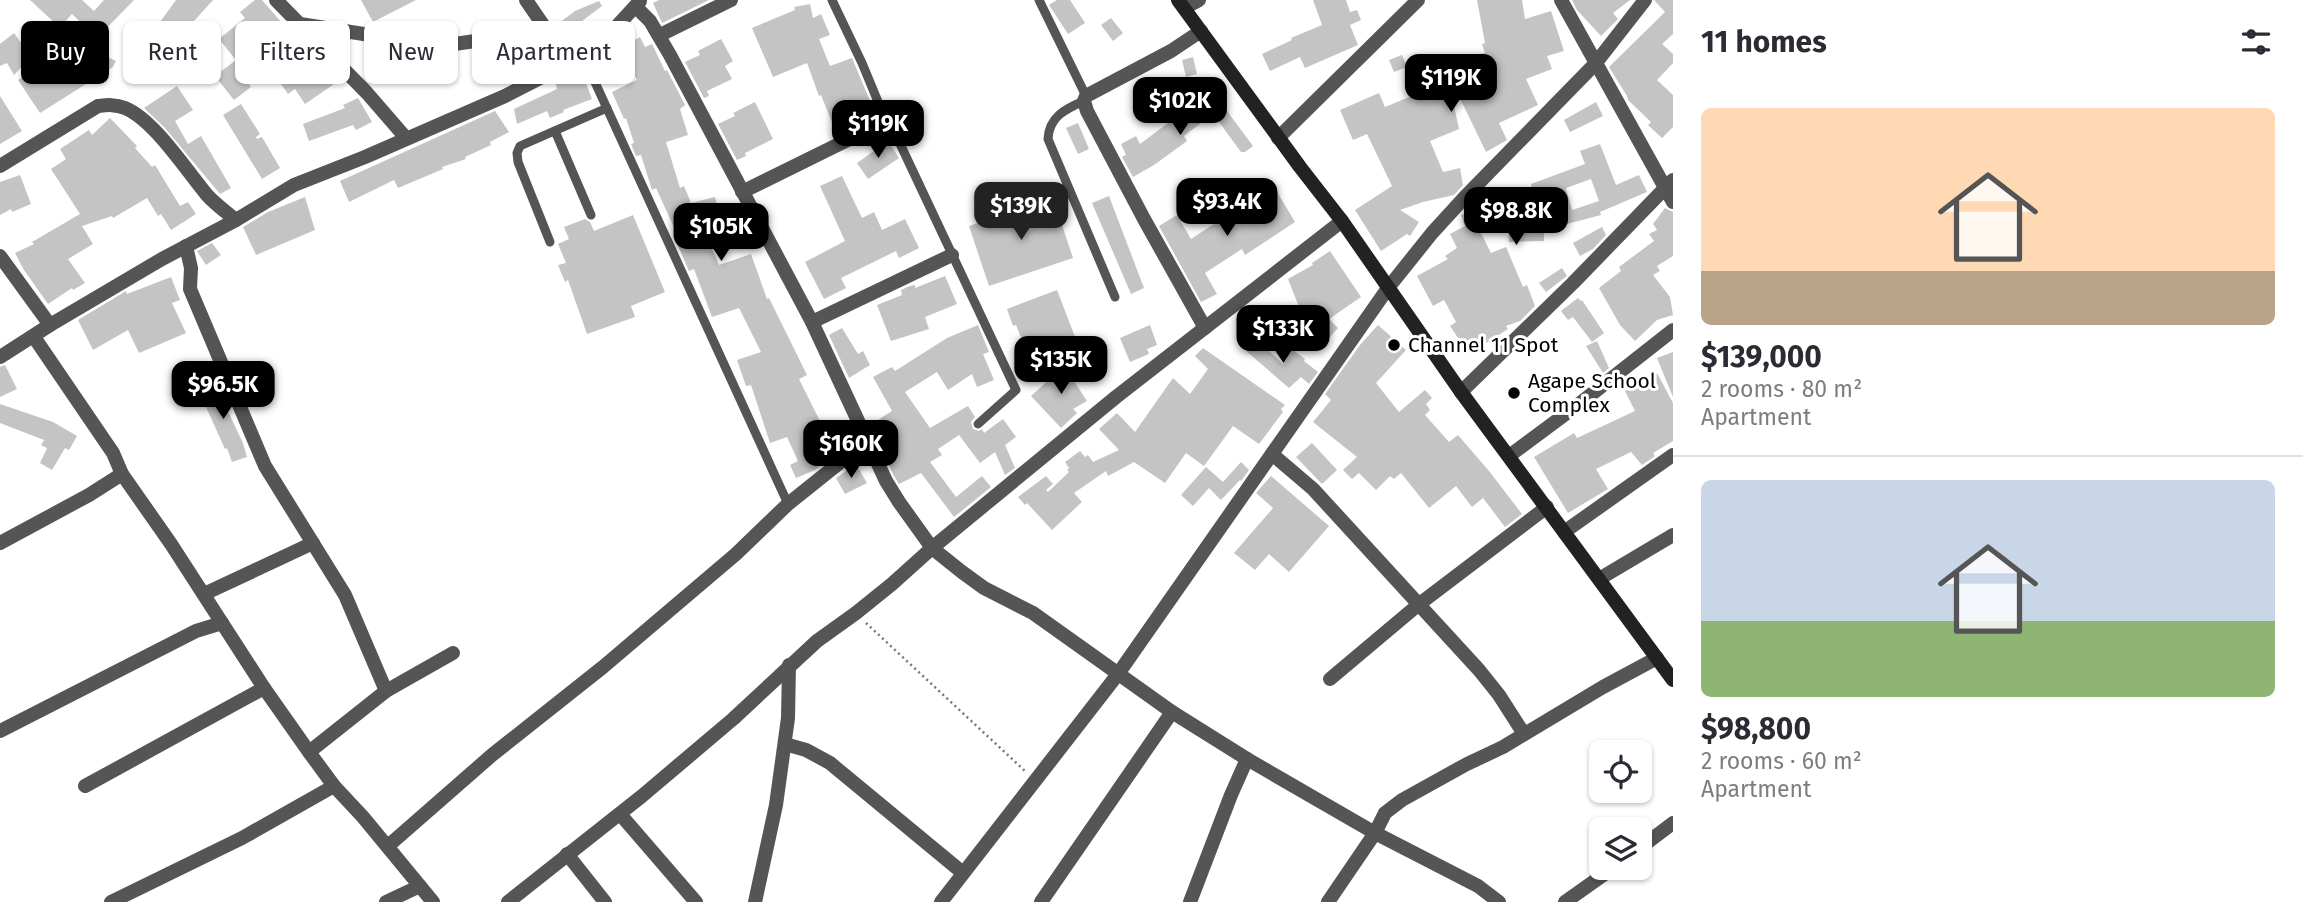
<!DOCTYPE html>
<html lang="en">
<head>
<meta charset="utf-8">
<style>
	:root { --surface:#fff; --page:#f2f2f3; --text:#2b2b33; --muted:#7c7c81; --line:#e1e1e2; --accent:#000 }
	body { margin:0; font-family:"Fira Sans",sans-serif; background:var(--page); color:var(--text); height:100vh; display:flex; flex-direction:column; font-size:26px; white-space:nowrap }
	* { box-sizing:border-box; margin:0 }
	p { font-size:23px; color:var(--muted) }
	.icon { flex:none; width:38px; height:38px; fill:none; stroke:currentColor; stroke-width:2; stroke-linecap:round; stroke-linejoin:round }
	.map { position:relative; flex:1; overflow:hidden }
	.details { display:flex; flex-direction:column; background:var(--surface); width:630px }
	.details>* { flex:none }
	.hud { position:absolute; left:21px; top:21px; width:665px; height:63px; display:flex; gap:14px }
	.controls { position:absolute; left:1589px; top:740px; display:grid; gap:14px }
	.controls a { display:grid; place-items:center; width:63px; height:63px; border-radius:10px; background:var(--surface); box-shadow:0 2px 5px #0004; font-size:35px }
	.price { position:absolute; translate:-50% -60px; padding:0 16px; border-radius:14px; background:var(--accent); color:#fff; font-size:23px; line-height:46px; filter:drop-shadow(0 2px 4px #0008) }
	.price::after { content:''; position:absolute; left:50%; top:42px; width:21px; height:16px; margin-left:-10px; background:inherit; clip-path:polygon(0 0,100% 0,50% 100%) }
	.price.on { background:#222; color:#fff }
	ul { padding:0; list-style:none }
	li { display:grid; align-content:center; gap:14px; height:371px; padding:0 28px }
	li+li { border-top:2px solid var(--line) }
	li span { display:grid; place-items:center; height:217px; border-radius:10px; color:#555 }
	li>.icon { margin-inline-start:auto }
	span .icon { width:126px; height:126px; fill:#fffc; stroke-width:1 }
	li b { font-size:30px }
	h2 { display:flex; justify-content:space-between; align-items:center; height:84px; padding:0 28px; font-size:30px }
	.pill { padding:0 24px; border-radius:10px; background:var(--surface); box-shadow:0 2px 5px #0004; font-size:24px; line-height:63px }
	.pill.on { background:var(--accent); color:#fff }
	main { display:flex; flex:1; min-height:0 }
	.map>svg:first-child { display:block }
</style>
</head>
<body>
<main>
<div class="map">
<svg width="1673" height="902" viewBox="0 0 1673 902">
	<rect width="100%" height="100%" fill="#fff"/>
	<g fill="#c4c4c4" fill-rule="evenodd">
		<path d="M30,0H82L94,11L104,0H134L97,38L72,14L62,25H57Z"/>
		<path d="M176,0H213L194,21L207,30L195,47L160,22Z"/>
		<path d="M255,0H262L281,22L304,60L314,53L326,65L337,82L305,104L295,89L288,94L271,70L248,83L251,87L234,100L215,76L236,60L219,39L245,18L240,12Z"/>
		<path d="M361,0H416L373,22Z"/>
		<path d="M659,0H709L662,23L653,3Z"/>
		<path d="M1057,0H1070L1085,23L1068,34L1049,5Z"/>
		<path d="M1313,0H1346L1350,12L1357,10L1361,20L1350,25L1358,45L1305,68L1300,57L1270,71L1262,54L1292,40L1291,38L1322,25Z"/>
		<path d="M1477,0H1522L1525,19L1551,11L1564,51L1547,56L1552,69L1526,79L1538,105L1499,123L1507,140L1486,152L1454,86L1450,87L1459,129L1430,141L1443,172L1460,168L1463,185L1454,195L1423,202L1400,210L1419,222L1410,236L1407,234L1381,251L1355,210L1392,186L1367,134L1353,140L1340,110L1379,93L1385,107L1443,83L1437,68L1466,57L1485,53L1482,44L1485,43Z"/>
		<path d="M1572,0H1630L1613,13L1618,19L1601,36L1577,10Z"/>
		<path d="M1654,0H1673V34L1662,44L1673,54V63L1657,80L1673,95V127L1662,138L1648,125L1651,122L1628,100L1627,96L1609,67L1665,12Z"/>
		<path d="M599,1L602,6L562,36L555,26L575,11Z"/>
		<path d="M810,4L813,18L821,14L830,35L819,39L830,66L852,58L876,115L836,132L821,95L819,96L807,63L773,77L752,28L795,10L794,7Z"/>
		<path d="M1111,18L1123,33L1113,41L1101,25Z"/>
		<path d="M14,33L31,57L14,75L7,63L0,66V44Z"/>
		<path d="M640,37L645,47L652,44L665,71L667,70L685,105L680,109L688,135L666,142L680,188L684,186L691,203L715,197L720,215L738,214V227L703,229L719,265L751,254L767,299L769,298L807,375L799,379L836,453L815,470L796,478L790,465L798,461L787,437L770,443L751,385L746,386L737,360L761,352L739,308L712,317L694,269L689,271L674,237L678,236L656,188L652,190L641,155L636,156L631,144L634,143L626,118L624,119L612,92L637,80L620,47Z"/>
		<path d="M721,39L733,61L725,66L732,79L707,91L709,96L704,98L685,62L700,55L698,51Z"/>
		<path d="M79,43L116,61L113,67L40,113L18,80Z"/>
		<path d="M1402,55L1407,67L1394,72L1389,60Z"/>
		<path d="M1193,57L1197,74L1186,77L1182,60Z"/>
		<path d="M580,68L592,99L563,110L564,112L550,118L547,111L517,124L514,109L557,89L556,84L563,82L561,78Z"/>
		<path d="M1155,79L1162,93L1150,99L1143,86Z"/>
		<path d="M177,86L193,110L175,121L188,144L201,136L231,188L220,194L165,128L144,108Z"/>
		<path d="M1218,93L1226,105L1224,107L1253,146L1245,152H1241L1205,103L1209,117L1184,136L1187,141L1154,165L1133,177L1122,157L1126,155L1121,144L1136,136L1140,144L1172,120L1175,125Z"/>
		<path d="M0,96L22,131L0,144Z"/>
		<path d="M358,98L372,122L356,130L353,125L309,141L303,124L345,108L343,105Z"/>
		<path d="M755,102L773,139L745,153L746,156L737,160L718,124L735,116L733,113Z"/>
		<path d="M1596,102L1603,116L1570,132L1564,120Z"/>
		<path d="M241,104L260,134L256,137L257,139L262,137L280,168L262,179L223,115Z"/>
		<path d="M495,111L509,132L490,142L491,145L465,157L466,159L442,167L443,169L398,188L394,180L349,202L340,181Z"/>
		<path d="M110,118L137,146L135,148L152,167L155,165L180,206L188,202L196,214L171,230L161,214L158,216L147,198L113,218L112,216L82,226L93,244L68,259L85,283L73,290L72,288L48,304L24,270L15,253L34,244L32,242L80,214L51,169L66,159L60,149L89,130L92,135Z"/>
		<path d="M1078,123L1089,149L1078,154L1066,128Z"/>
		<path d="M888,141L899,158L868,179L857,163Z"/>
		<path d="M1600,144L1616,185L1639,175L1647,192L1600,212L1601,215L1544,230V241L1509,242L1508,223L1481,233L1491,253L1506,247L1523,287L1527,285L1535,306L1520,321L1506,326L1508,329L1469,354L1450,326L1456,322L1444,300L1433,306L1417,276L1448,259L1445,256L1457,248L1450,234L1465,226L1461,215L1532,190L1531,184L1585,164L1580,151ZM1591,179L1599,201L1572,210L1566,188Z"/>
		<path d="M20,175L31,204L12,212L11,209L0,215V182Z"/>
		<path d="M842,176L862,218L874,212L882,230L905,219L919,248L899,258L896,251L841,278L846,288L824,299L805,262L845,241L820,186Z"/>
		<path d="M1273,185L1295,222L1245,255L1242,249L1205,273L1217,294L1201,302L1159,226L1177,215L1191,239Z"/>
		<path d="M1109,196L1144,288L1131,294L1092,203Z"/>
		<path d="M305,197L315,230L256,255L243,227L268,212Z"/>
		<path d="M1053,198L1073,258L989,286L969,226Z"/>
		<path d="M1665,208L1673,212V256L1657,266L1660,271L1653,275L1670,297L1673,315L1657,320L1635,341L1620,325L1599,288L1621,271L1619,267L1654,241L1649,234L1657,230L1653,224Z"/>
		<path d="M633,215L665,292L631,306L635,317L587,334L568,280L565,282L558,265L566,263L558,244L569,239L564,227L585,219L590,222L594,231Z"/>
		<path d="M1602,227L1606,235L1593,249L1580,256L1573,243Z"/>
		<path d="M212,243L221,255L206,265L197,251Z"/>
		<path d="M1330,251L1361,297L1329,319L1338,328L1329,338L1299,307L1288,279L1313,265L1312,263Z"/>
		<path d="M1562,268L1567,276L1546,292L1539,283Z"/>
		<path d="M945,276L957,304L925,317L929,329L891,341L877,305L902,295L901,290L910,286L915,285V288Z"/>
		<path d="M171,277L180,300L172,303L186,333L139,353L128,330L93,350L78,320L126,291L127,294Z"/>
		<path d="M1057,290L1077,342L1030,360L1016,325L1013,326L1007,309Z"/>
		<path d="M1578,298L1581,301L1582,300L1604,333L1592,342L1573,317L1568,320L1561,311Z"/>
		<path d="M978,325L989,352L983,354L994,380L977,387L972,374L948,390L937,372L905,392L930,428L968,406L975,417L971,422L973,429L979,431L982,429L984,433L1003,419L1016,437L1005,445L1015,468L1005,475L995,452L980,463L959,435L938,449L942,455L930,462L956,497L982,476L991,487L954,517L921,473L899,484L894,476L870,425L892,411L873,377L892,367L895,371L947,338Z"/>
		<path d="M1150,325L1157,345L1147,349L1149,354L1130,362L1120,338Z"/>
		<path d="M1378,325L1406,350L1376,383L1399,412L1425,390L1432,398L1426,404L1430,410L1425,415L1449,442L1458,435L1489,471L1522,514L1505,527L1483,498L1472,507L1456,486L1429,508L1401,473L1394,479L1390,476L1376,490L1359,473L1352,479L1343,470L1357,457L1313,422L1331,400L1325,394L1360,345Z"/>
		<path d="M842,328L858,354L863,351L870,365L849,378L829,335Z"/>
		<path d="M1256,339L1283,364L1293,350L1305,359L1304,361L1318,372L1309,384L1301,377L1289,388L1246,351Z"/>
		<path d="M1597,341L1609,368L1603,373L1586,346Z"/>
		<path d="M1203,348L1285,405L1281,409L1283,412L1259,444L1233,426L1204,466L1186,453L1165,483L1134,462L1108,476L1106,471L1074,493L1082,502L1052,530L1027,503L1025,505L1018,497L1046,476L1053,484L1046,490L1048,492L1069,472L1067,470L1069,468L1065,462L1080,451L1085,457L1088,455L1093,462L1119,450L1099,429L1117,413L1135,432L1173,378L1190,394L1208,369L1195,356Z"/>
		<path d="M1673,352V397L1657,358Z"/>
		<path d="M1071,363L1081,377L1074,381L1087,401L1073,409L1077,413L1061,428L1031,396L1051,378Z"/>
		<path d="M5,365L17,389L0,397V367Z"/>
		<path d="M1657,373L1673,403V441L1653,453L1655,456L1642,465L1631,452L1596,469L1608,489L1568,513L1534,457L1574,433L1577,438L1635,411L1625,391Z"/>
		<path d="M213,380L243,443L247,457L232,462L227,448L225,449L197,387Z"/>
		<path d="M0,404L53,422L77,436L69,450L65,448L52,470L40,463L47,448L41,445L44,440L0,423Z"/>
		<path d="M1312,443L1337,470L1322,484L1296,457Z"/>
		<path d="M1241,462L1249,470L1241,481L1240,480L1221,500L1209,488L1193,506L1181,495L1206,467L1223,482Z"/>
		<path d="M856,464L867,483L845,494L836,478Z"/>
		<path d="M1271,476L1329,526L1289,572L1269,554L1255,570L1234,553L1273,508L1256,493Z"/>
	</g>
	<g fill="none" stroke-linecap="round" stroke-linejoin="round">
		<path stroke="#777" stroke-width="2.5" stroke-dasharray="2 3.5" stroke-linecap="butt" d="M866,623L1025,771"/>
		<g stroke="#555" stroke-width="9">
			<path d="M832,0L862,63L886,121L894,131L1016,390L978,424"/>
			<path d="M1039,0L1086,96"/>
			<path d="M583,56L788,504"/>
			<path d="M1084,101C1065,109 1049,117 1048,139L1115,297"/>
			<path d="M555,131L591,215"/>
			<path d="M550,242L518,162L517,153L520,146L607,108"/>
		</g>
		<g stroke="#555" stroke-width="14">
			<path d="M276,0L367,93L406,138"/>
			<path d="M526,0L569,63"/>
			<path d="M1561,0L1673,202"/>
			<path d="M636,7L650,21L670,55L812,322L886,481L899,502L932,548L962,572L984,588L1033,613L1172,712L1247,759L1375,833L1478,886L1499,902"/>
			<path d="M1184,8L1199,0"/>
			<path d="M300,24L440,46L547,31"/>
			<path d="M1201,31L1171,51L1086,96L1084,101L1087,111L1144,219L1205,328"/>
			<path d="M660,35L731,0"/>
			<path d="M1278,138L1418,0"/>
			<path d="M0,166L98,106C107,105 115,104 125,108C154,120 186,170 207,195C215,204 226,212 236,220"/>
			<path d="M742,192L886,121"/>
			<path d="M186,246L191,268L190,289L265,466L345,595L386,691"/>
			<path d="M0,256L50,325"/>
			<path d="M812,322L952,255"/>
			<path d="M34,337L113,453L122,474L171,544L264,688L309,752L334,786L363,817L433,902"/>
			<path d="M0,357L50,325L162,259L236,220L294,185L365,157L505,96L583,56L606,38L640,1"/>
			<path d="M1461,392L1573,283L1673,180"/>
			<path d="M1272,454L1313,489L1479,670L1499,695L1524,734"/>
			<path d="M1509,456L1579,404L1673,330"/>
			<path d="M1564,532L1673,455"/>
			<path d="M0,543L89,495L122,474"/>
			<path d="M1599,579L1673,535"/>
			<path d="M204,594L313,543"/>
			<path d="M1330,679L1418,605L1547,507"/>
			<path d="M0,731L196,631L222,623"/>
			<path d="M785,744L806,750L830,763L963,873"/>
			<path d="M309,752L386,691L453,653"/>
			<path d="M85,786L264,688"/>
			<path d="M620,814L696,902"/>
			<path d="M388,846L492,755L603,667L736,554L788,504L868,440"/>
			<path d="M1640,848L1673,823"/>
			<path d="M567,854L605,902"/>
			<path d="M111,902L242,838L334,786"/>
			<path d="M386,902L420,886"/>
			<path d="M508,902L642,796L733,719L817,641L856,613L892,584L932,548L1116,397L1342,221"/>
			<path d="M755,902L776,805L788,718L789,665"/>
			<path d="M941,902L1118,674L1388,288L1432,233L1464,198L1595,64L1645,0"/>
			<path d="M1041,902L1172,712"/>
			<path d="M1190,902L1231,795L1247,759"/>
			<path d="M1328,902L1375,833L1385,813L1402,800L1467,764L1503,747L1603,687L1657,658"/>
			<path d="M1565,902L1613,868"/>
		</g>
		<path stroke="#222" stroke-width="14" d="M1178,0L1300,167L1342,221L1461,392L1673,680"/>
	</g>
	<g fill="#000" stroke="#fff" stroke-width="2.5">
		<circle cx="1394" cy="345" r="7"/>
		<circle cx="1514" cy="393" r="7"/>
	</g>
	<g text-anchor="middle" stroke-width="6" stroke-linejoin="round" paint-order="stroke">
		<g font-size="21" fill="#000" stroke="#fff" text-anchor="start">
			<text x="1408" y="352">Channel 11 Spot</text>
			<text x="1528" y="388">Agape School<tspan x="1528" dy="24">Complex</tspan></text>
		</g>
	</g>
</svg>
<div class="controls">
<a><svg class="icon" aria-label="locate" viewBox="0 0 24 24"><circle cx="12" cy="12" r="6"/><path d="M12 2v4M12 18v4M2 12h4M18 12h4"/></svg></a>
<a><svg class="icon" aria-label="layers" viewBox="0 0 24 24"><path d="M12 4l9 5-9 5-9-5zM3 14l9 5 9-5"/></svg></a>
</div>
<b class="price" style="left:1451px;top:114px">$119K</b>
<b class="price" style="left:1180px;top:137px">$102K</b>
<b class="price" style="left:878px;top:160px">$119K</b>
<b class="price" style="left:1227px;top:238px">$93.4K</b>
<b class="price on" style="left:1021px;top:242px">$139K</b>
<b class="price" style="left:1516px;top:247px">$98.8K</b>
<b class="price" style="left:721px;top:263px">$105K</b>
<b class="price" style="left:1283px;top:365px">$133K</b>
<b class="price" style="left:1061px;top:396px">$135K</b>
<b class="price" style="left:223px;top:421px">$96.5K</b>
<b class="price" style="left:851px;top:480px">$160K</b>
<div class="hud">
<a class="pill on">Buy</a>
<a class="pill">Rent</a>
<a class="pill">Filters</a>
<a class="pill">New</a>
<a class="pill">Apartment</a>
</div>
</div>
<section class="details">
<h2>11 homes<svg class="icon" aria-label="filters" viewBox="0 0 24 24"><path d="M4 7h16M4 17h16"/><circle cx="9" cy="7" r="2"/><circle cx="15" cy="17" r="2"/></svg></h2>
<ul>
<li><span style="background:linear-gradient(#ffd9b3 75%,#b9a48a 0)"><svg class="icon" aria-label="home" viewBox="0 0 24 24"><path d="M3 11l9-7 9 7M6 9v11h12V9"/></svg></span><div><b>$139,000</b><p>2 rooms · 80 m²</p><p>Apartment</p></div></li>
<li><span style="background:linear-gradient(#c9d6e8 65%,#8fb573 0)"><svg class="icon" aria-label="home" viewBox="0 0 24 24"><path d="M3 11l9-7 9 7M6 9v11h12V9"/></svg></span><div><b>$98,800</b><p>2 rooms · 60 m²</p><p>Apartment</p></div></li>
</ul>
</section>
</main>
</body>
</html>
